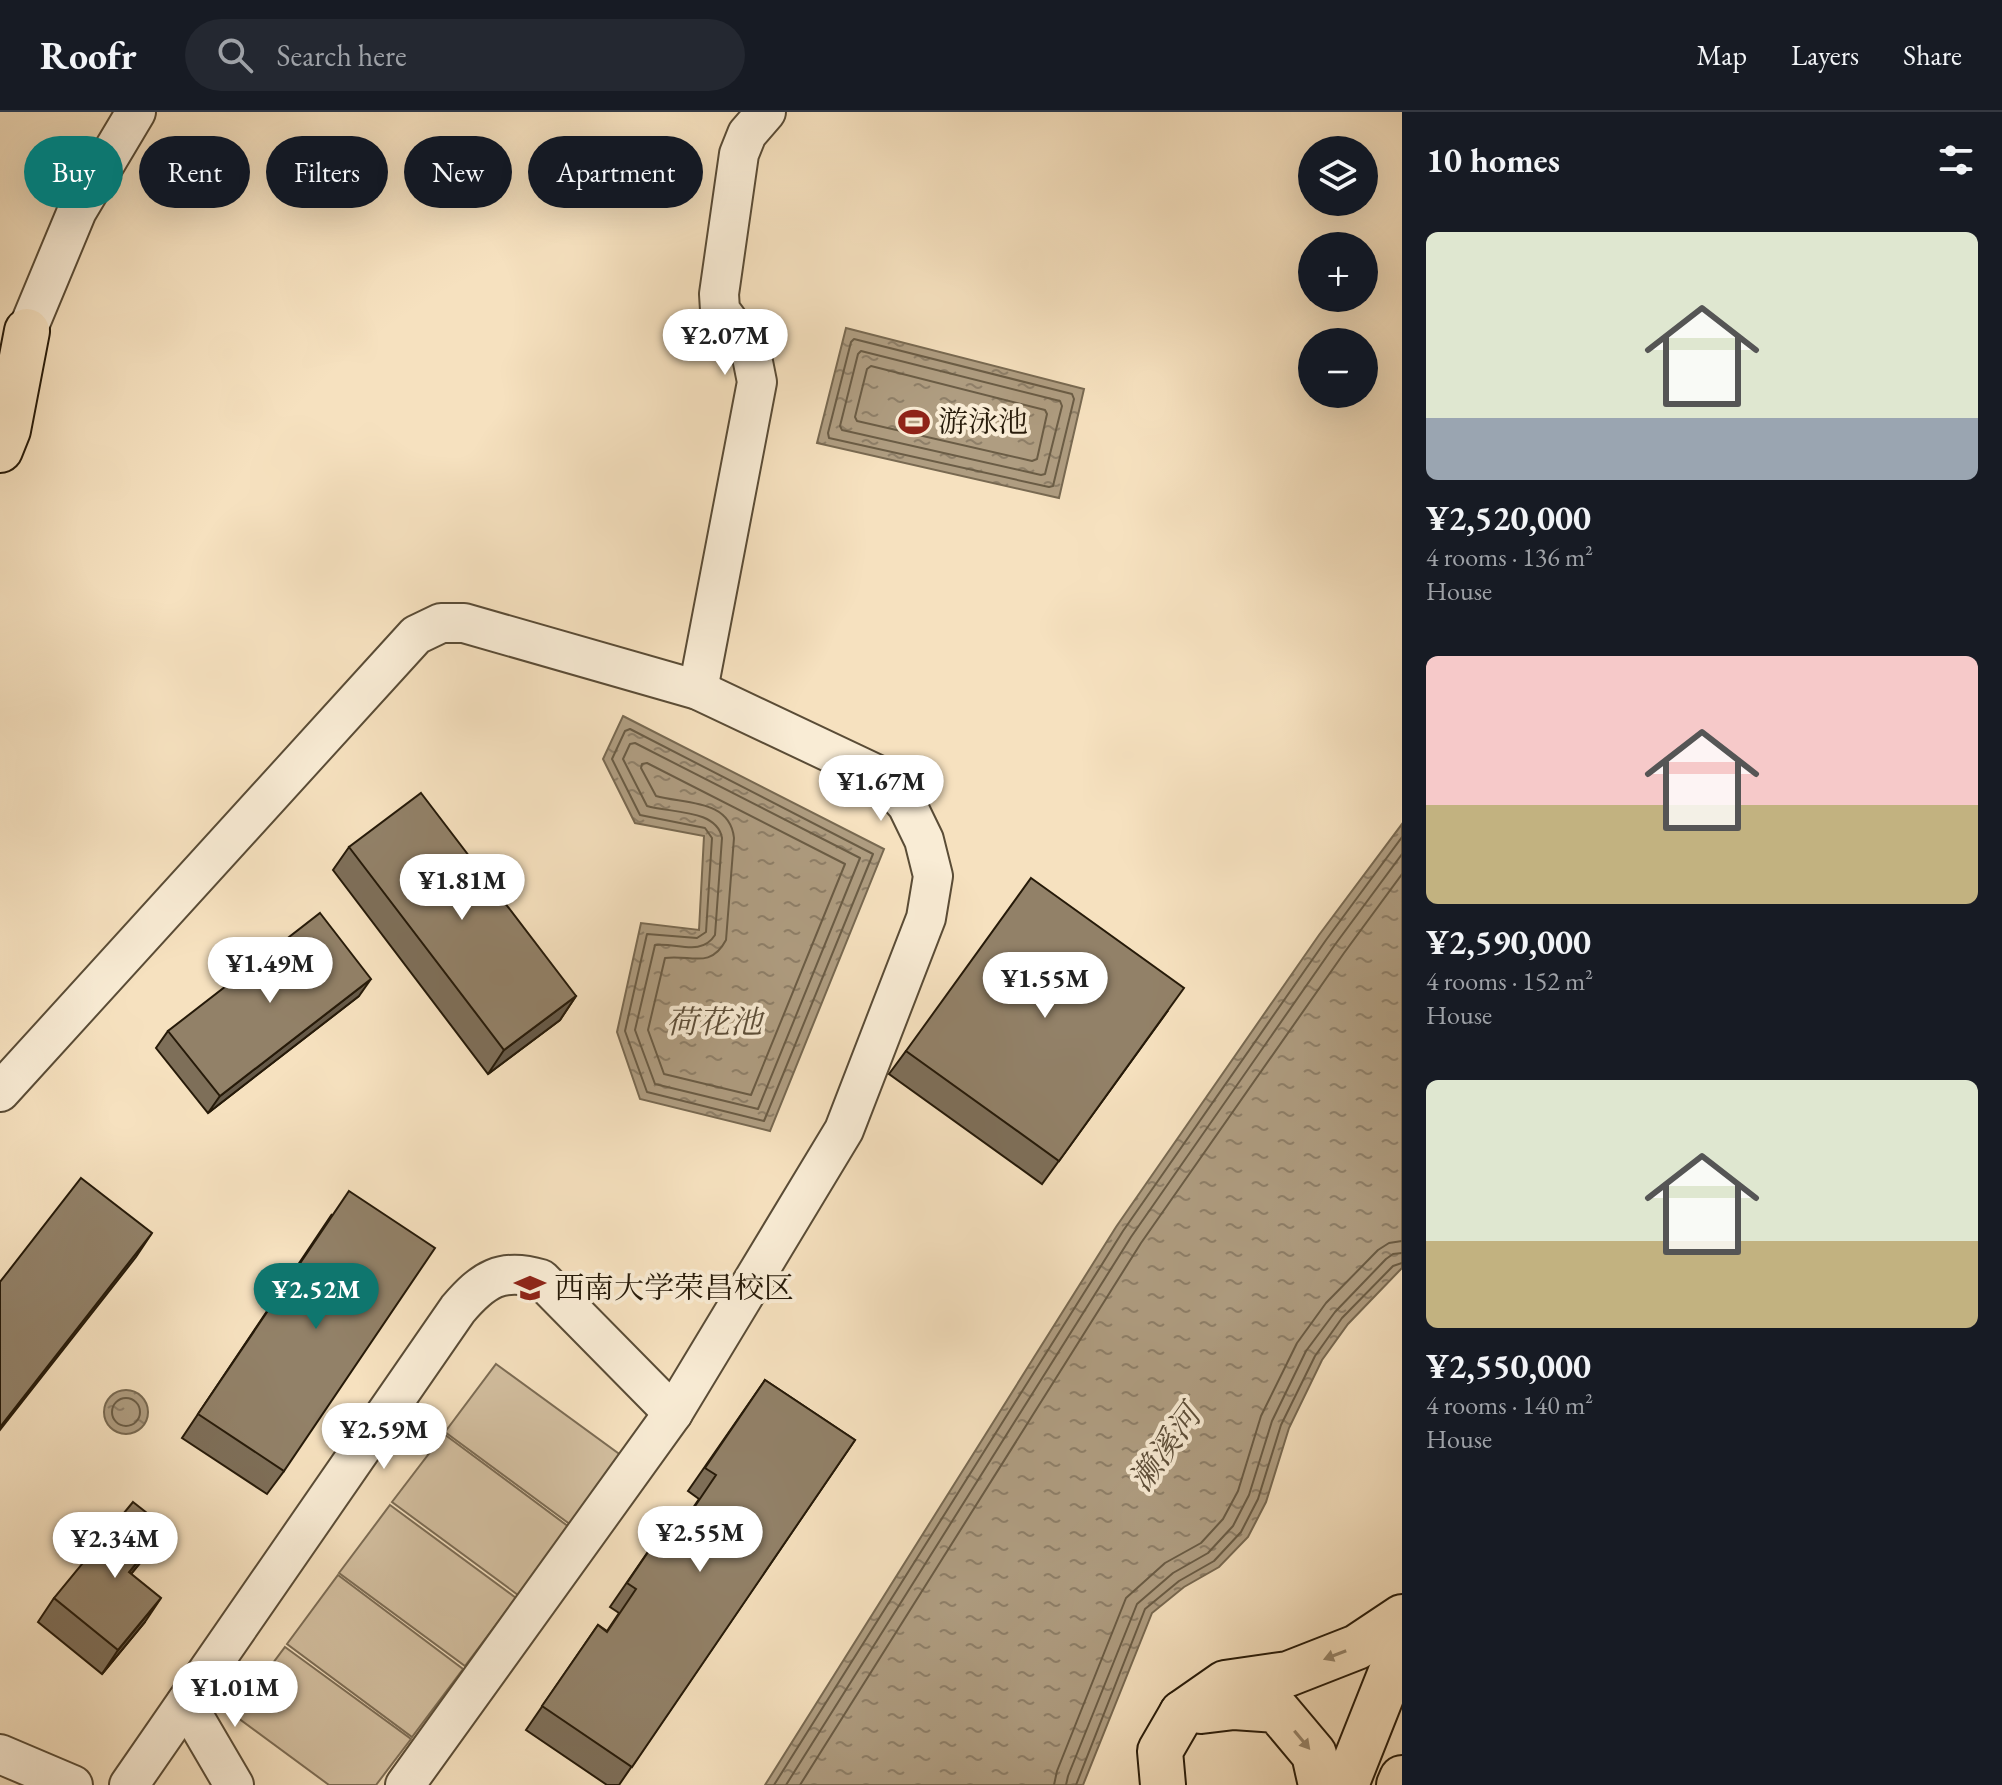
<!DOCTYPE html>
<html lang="en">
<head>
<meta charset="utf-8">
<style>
	:root { --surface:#171b24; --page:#242831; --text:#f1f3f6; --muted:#9ea1a6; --line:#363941; --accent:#0f766e }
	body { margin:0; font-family:"EB Garamond","Noto Serif SC",serif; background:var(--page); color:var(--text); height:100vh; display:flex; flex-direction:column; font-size:30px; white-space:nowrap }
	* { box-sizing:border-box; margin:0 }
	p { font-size:26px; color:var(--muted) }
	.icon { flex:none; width:44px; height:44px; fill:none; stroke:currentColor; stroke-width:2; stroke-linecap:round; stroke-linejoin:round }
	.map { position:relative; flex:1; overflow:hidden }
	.sheet { display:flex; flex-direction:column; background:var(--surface); width:600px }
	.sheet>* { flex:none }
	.guide { position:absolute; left:24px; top:24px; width:760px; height:72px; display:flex; gap:16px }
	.controls { position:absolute; left:1298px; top:24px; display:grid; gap:16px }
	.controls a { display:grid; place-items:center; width:80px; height:80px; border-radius:50%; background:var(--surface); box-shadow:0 8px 32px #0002; font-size:40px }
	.price { position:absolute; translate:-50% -68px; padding:0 18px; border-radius:28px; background:#fff; color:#222; font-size:26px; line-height:52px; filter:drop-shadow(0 2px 4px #0008) }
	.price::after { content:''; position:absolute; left:50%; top:48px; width:24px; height:18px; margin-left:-12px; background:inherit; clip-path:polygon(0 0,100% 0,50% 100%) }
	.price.current { background:var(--accent); color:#fff }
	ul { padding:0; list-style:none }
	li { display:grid; align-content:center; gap:16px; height:424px; padding:0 24px }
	li span { display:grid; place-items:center; height:248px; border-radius:12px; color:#555 }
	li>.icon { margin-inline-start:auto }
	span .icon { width:144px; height:144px; fill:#fffc; stroke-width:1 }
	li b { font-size:34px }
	h2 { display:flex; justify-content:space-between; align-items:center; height:96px; padding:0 24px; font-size:34px }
	.tag { padding:0 28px; border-radius:36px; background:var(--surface); box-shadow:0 8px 32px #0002; font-size:28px; line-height:72px }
	.tag.current { background:var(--accent); color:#fff }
	header { display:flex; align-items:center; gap:48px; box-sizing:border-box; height:112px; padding:0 40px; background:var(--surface); border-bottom:2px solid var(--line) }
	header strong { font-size:38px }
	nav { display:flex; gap:44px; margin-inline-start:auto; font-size:28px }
	.search { width:560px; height:72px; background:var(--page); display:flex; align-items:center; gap:20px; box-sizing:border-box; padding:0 28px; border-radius:44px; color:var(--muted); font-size:30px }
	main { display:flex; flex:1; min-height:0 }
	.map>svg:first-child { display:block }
</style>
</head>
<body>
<header>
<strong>Roofr</strong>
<div class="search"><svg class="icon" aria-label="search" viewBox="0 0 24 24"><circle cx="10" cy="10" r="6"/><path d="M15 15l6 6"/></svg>Search here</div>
<nav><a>Map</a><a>Layers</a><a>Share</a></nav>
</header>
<main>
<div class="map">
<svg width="1402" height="1673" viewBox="0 0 1402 1673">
	<defs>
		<pattern id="water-ripples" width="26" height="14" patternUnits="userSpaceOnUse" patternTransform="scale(2)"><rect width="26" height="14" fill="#af9d81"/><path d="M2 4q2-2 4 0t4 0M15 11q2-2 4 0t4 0" fill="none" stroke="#8e7f68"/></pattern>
	</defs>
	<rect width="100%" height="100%" fill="#f6e1bf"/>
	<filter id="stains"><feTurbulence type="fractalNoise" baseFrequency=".0025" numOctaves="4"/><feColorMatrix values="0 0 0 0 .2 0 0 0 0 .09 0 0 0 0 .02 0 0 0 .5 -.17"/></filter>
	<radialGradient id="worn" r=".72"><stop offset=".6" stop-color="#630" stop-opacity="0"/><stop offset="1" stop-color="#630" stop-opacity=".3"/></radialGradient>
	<g fill="#d3bfa0" stroke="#7c6c54" stroke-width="2">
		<path d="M496,1252L622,1344L571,1413L445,1320Z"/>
		<path d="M444,1322L569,1415L518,1483L392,1390Z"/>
		<path d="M390,1393L516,1486L465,1554L339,1461Z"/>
		<path d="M338,1463L463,1557L412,1625L287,1532Z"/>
		<path d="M285,1535L411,1627L376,1673H329L234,1603Z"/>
	</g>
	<g fill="url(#water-ripples)" stroke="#786951" stroke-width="2">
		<path d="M846,216L1084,277L1059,386L817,331Z"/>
		<path d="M623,604L884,737L770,1019L640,987L617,920L641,811L699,818L704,724L635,711L603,647Z"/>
		<path d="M1402,712V1156L1348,1212L1322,1248L1289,1316L1266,1390L1248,1425L1219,1455L1184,1475L1152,1501L1083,1673H765L1116,1115L1319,823Z"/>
		<circle cx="126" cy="1300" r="22"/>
	</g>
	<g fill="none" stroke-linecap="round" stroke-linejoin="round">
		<g stroke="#6a5c45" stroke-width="2">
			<path d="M854,227L1072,282L1074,287L1053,374L1049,375L829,326L828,321L851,230Z"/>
			<path d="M861,239L1060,289L1062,294L1045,362L1041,363L842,318L840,314L858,242Z"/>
			<path d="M871,254L1045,298L1047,302L1037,347L1032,349L857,309L855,305L867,257Z"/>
			<path d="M630,617L873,742L764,1009L647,980L625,919L647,822L697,826L706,820L712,726L705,716L640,703L612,647L625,619Z"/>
			<path d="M635,631L860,746L758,997L655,972L635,918L655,833C676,830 701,845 715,823L722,726C717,697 670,701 647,694L623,647L630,632Z"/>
			<path d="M647,651L845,752L751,983L664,962L648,918L665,846C690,842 710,858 726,828L734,726C730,687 684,692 656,684L641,656L642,652Z"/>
			<circle cx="126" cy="1300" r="14"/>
			<path d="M774,1673L1123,1119L1326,828L1402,725"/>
			<path d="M786,1673L1131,1125L1334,834L1402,742"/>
			<path d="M800,1673L1141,1131L1344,841L1402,762"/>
			<path d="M1054,1673L1057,1659L1126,1486L1165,1451L1201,1431L1223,1407L1238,1379L1261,1304L1297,1231L1326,1191L1378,1138L1389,1131L1402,1129"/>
			<path d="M1066,1673L1068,1664L1137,1492L1173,1461L1208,1441L1233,1414L1249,1383L1272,1309L1306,1239L1335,1200L1386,1147L1393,1142L1402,1141"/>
			<path d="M1076,1673L1145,1497L1179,1469L1214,1449L1241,1420L1258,1387L1281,1313L1315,1244L1342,1206L1393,1154L1402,1151"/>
		</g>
		<defs>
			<g id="minor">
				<path d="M27,219L77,99L136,0"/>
				<path d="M698,578L757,270L751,240L720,198L719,182L739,42L747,22L766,0"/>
				<path d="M0,980L416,523L441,511H464L698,578L882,665L907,693L924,728L933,764L926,806L844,1018L673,1301L405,1673"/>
				<path d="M186,1591L234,1673"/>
				<path d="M0,1642L73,1673"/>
				<path d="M129,1673L458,1197C483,1168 501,1155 541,1167L673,1301"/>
			</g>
			<g id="major">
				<path d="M0,338L8,318L27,219"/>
				<path d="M1163,1673L1160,1639L1182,1601"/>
			</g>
			<g id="highway">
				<path d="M1201,1599L1234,1595L1277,1598L1314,1642L1321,1673"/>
				<path d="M1182,1601L1225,1571L1288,1562L1357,1535L1402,1505"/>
				<path d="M1346,1673L1402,1532"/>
				<path d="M1399,1673L1402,1666"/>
			</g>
		</defs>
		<use href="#minor" stroke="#5a4c36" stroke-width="42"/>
		<use href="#major" stroke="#261a09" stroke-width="48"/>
		<use href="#highway" stroke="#261a09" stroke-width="48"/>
		<use href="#minor" stroke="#f9ecd5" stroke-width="38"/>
		<use href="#major" stroke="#f6e1bf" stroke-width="44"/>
		<use href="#highway" stroke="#f6e1bf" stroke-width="44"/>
	</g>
	<g fill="#7e6f59" stroke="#261a09" stroke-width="2">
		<path d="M349,735L576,884L560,908L488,962L333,758Z"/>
		<path d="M359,884L208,1001L156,936L168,919Z"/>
		<path d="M1167,900L1042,1072L889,962L906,939Z"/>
		<path d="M332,1102L284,1359L267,1382L182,1326Z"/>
		<path d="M765,1268L855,1328L619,1673H607L526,1618L598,1513L607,1519L619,1501L610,1495L676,1399L686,1406L699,1387L688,1379Z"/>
		<path d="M149,1440L131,1462L145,1510L102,1562L38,1510L54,1486Z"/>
	</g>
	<g fill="#665a49" stroke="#261a09" stroke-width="2">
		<path d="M371,867L359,884L208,1001L220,984Z"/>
		<path d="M576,884L560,908L488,962L504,938Z"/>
		<path d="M152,1121L136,1145L0,1318V1315Z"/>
		<path d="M166,1416L149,1440L113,1484L129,1460Z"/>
		<path d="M161,1486L145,1510L102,1562L118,1538Z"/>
	</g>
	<g fill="#928168" stroke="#261a09" stroke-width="2">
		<path d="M421,681L576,884L504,938L349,735Z"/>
		<path d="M1031,766L1184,876L1059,1049L906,939Z"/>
		<path d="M320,801L371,867L220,984L168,919Z"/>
		<path d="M81,1066L152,1121L0,1315V1170Z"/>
		<path d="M349,1079L435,1136L284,1359L198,1302Z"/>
		<path d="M765,1268L855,1328L632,1655L542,1594L598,1513L607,1520L636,1477L627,1471L676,1399L687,1406L716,1363L705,1356Z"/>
		<path d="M133,1390L166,1416L129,1460L161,1486L118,1538L54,1486Z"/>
	</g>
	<defs><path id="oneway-solid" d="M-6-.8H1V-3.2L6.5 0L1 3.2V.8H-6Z" transform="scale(2)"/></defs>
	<g fill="#98876d">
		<use href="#oneway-solid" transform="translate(1335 1543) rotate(159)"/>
		<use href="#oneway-solid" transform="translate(1302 1628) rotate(50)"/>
	</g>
	<defs>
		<symbol id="stadium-bare" viewBox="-9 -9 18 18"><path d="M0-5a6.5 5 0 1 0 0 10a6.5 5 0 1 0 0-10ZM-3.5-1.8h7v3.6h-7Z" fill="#8f2418" stroke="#f9ecd5" stroke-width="2.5" paint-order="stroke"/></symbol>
		<symbol id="university-bare" viewBox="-9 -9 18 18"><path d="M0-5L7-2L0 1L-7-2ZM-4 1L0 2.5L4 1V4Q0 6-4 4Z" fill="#8f2418" stroke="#f9ecd5" stroke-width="2.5" paint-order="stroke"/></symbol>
	</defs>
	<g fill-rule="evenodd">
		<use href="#stadium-bare" x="892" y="288" width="44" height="44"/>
		<use href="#university-bare" x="508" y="1154" width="44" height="44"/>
	</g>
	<g text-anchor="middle" stroke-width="8" stroke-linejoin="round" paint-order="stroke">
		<g font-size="30" fill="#261a09" stroke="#f9ecd5" text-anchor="start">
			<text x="938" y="320">游泳池</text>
			<text x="554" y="1186">西南大学荣昌校区</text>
		</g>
		<g font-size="32" font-style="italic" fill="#5d4e39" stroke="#f9ecd5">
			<text x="714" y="921">荷花池</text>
			<text transform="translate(1165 1336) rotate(-54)" y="11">濑溪河</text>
		</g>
	</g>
	<rect width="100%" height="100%" filter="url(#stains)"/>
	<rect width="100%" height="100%" fill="url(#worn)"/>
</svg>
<div class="controls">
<a><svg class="icon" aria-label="layers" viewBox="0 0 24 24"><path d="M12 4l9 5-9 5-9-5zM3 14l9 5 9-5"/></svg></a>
<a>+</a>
<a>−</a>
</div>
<b class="price" style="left:725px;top:265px">¥2.07M</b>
<b class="price" style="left:881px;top:711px">¥1.67M</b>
<b class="price" style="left:462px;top:810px">¥1.81M</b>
<b class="price" style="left:270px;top:893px">¥1.49M</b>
<b class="price" style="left:1045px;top:908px">¥1.55M</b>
<b class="price current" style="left:316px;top:1219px">¥2.52M</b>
<b class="price" style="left:384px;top:1359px">¥2.59M</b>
<b class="price" style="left:700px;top:1462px">¥2.55M</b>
<b class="price" style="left:115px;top:1468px">¥2.34M</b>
<b class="price" style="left:235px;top:1617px">¥1.01M</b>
<div class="guide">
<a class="tag current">Buy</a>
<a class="tag">Rent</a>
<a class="tag">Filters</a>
<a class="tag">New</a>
<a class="tag">Apartment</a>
</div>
</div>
<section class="sheet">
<h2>10 homes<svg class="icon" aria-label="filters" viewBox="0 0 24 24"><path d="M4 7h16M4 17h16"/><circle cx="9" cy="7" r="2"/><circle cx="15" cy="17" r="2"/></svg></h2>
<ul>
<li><span style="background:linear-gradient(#dfe7d0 75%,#9aa5b1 0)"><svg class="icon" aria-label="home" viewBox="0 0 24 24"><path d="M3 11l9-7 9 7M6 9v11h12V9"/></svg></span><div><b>¥2,520,000</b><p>4 rooms · 136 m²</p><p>House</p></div></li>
<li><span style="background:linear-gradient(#f6c9c9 60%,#c2b280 0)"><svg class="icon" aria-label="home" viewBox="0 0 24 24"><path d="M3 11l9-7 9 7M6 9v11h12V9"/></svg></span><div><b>¥2,590,000</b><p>4 rooms · 152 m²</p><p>House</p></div></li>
<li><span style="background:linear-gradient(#dfe7d0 65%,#c2b280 0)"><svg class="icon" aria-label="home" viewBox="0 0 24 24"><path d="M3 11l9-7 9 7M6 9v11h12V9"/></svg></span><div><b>¥2,550,000</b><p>4 rooms · 140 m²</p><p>House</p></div></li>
</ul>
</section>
</main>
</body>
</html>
